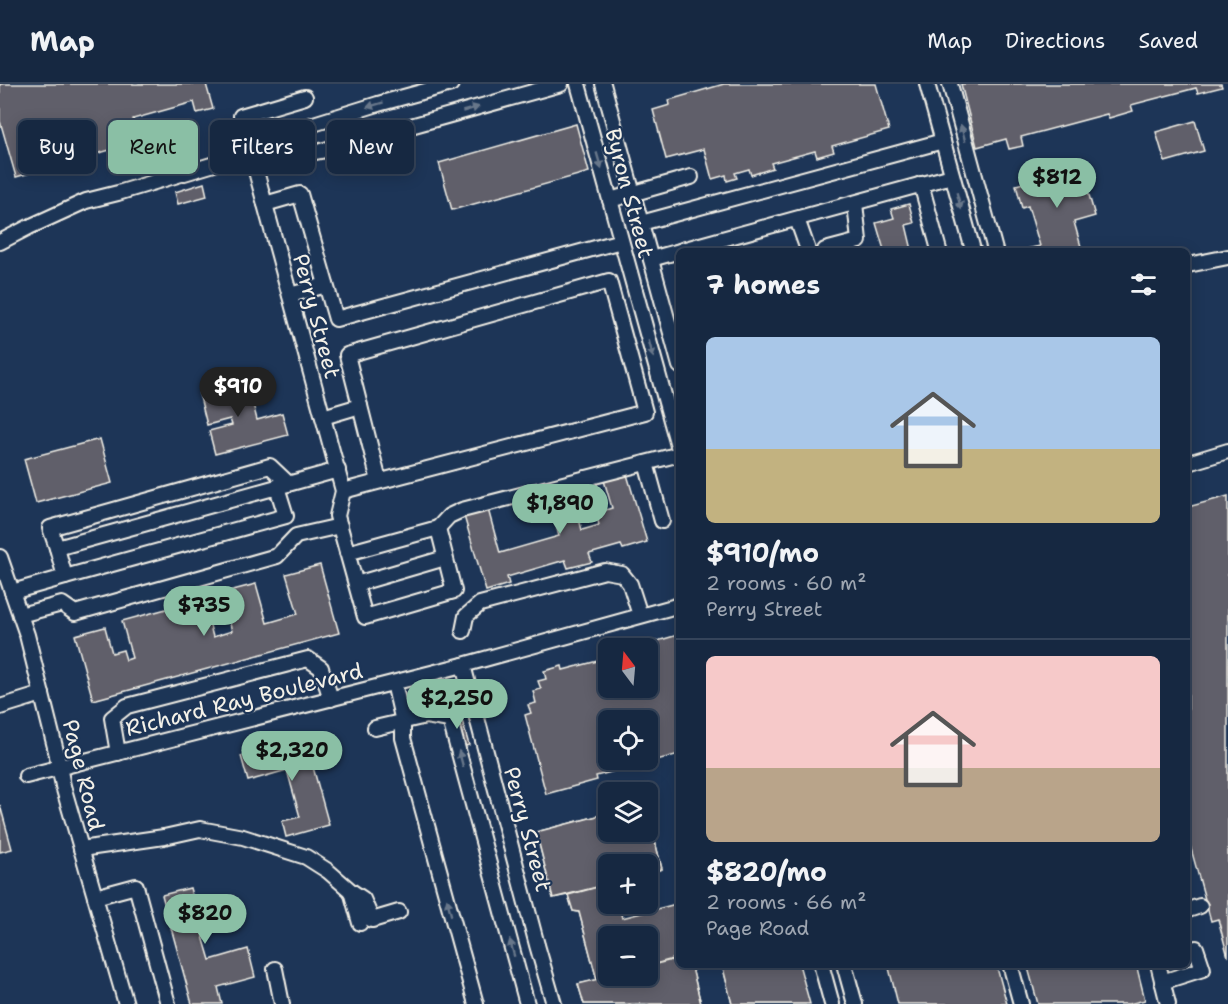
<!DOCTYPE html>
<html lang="en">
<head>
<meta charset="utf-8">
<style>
	:root { --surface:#162841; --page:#1f3048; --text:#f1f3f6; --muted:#9ea6b1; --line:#35445a; --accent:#8abfa5 }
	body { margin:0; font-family:"Shantell Sans",sans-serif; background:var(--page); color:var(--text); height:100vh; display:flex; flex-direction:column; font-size:22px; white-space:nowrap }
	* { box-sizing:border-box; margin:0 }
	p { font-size:20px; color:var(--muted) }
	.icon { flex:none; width:33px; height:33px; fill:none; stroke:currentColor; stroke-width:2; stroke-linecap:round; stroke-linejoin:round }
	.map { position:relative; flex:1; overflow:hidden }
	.drawer { position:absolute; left:676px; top:164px; width:514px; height:720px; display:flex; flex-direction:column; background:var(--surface); border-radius:9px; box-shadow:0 3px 15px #0003,0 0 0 2px var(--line) }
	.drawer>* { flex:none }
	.banner { position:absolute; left:18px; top:36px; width:568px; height:54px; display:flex; gap:12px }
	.needle { width:39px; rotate:344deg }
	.tools { position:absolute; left:598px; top:554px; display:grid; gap:12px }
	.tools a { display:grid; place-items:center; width:60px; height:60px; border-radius:9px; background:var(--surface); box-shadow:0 3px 15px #0003,0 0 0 2px var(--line); font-size:30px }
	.price { position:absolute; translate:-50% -51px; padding:0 14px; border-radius:21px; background:var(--accent); color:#111; font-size:20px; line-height:39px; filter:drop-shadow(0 2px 3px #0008) }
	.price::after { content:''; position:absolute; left:50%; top:36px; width:18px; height:14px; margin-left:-9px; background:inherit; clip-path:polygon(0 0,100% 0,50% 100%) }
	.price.active { background:#222; color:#fff }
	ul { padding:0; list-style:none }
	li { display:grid; align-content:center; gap:12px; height:318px; padding:0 30px }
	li+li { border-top:2px solid var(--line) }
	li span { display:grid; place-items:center; height:186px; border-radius:9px; color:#555 }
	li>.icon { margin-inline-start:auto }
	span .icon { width:108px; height:108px; fill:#fffc; stroke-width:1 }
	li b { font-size:26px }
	h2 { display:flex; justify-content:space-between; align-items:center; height:72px; padding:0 30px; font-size:26px }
	.pill { padding:0 21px; border-radius:9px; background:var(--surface); box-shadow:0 3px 15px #0003,0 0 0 2px var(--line); font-size:21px; line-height:54px }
	.pill.active { background:var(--accent); color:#111 }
	header { display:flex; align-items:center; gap:36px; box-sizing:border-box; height:84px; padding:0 30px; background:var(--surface); border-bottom:2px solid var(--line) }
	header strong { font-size:28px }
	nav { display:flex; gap:33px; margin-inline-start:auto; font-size:21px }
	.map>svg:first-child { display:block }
</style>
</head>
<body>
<header>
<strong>Map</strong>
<nav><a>Map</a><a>Directions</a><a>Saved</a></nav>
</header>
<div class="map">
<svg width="1228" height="920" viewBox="0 0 1228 920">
	<rect width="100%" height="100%" fill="#1d3557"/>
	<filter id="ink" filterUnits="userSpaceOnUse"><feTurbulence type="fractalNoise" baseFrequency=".0167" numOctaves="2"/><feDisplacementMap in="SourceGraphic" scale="12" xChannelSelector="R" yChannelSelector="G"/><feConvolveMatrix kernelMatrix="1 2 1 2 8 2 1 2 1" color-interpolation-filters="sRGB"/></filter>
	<g filter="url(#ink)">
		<g fill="#605f6a" stroke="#f4f1e8" stroke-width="1.5" fill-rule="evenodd">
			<path d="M0,0H206L213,25L197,29L194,18L133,35L139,57L148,54V55L16,93L0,37Z"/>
			<path d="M724,0H876L889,46L832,62L834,68L817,73L815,67L771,79L773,84L751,91L749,85L735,89L737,94L727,97L726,91L712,95L704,65L666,75L653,26L670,21L669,16Z"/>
			<path d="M961,0H1221L1222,3L1198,9L1196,4L1131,21L1133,27L1109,34L1107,30L1021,53L1023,62L1009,65L1006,55L977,63Z"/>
			<path d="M1195,37L1204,67L1165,78L1156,48Z"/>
			<path d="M576,40L589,88L452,126L439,79Z"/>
			<path d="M1081,83L1095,132L1074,138L1082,166H1022L1040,162L1028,122L1022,124L1016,101Z"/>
			<path d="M204,99L207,112L178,120L175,108Z"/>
			<path d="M909,120L914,139L906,141L912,166H884L876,139L894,134L891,125Z"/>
			<path d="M247,296L257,336L282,329L288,351L215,370L209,347L232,341L230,335L207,341L199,309Z"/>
			<path d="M100,355L112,399L36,419L24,375Z"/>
			<path d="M626,387L647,458L623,465L621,461L589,470L592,478L568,484L565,476L507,493L509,500L486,507L464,432L488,425L500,469L559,452L547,410L570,403L582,446L599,441L596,429L612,424L603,393Z"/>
			<path d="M1228,412V873L1218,835L1211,837L1188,754V423Z"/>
			<path d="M320,481L339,549L93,616L75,551L105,543L112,569L123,566L126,576L132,574L122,537L203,515L213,553L232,547L226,526L233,524L229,507L256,500L267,539L298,530L286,490Z"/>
			<path d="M678,551L680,558V671L679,670L596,692L597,696L546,710L525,631L531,629L528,621L536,619L533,607L541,605L538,597L546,595L544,587L562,582L563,586L609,574V603H648V564H633ZM609,636H648V675H609Z"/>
			<path d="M459,626L469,661L455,665L445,630Z"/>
			<path d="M305,654L329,741L286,753L282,737L300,733L287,686L248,697L241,672Z"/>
			<path d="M0,721L12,765L0,768Z"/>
			<path d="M609,729V747H648V730L662,785L648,789V780H609V819H618L622,834H626L680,820V880H691L701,920H584L578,900L597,896L579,828L573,827L568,811L553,814L536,748ZM609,852H648V891H609Z"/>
			<path d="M609,729V747H648V730L662,785L648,789V780H609V800L553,814L536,748Z"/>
			<path d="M609,800V819H618L622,834L680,819V873L648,882V852H609V891H614L597,896L579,828L573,827L568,811Z"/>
			<path d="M190,804L195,822L233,812L240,839L202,849L210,876L248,865L255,893L218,903L222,920H192L162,811Z"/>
			<path d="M680,874V880H691L701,920H584L578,900L615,891H648V882Z"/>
			<path d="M722,880H795L805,920H732Z"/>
			<path d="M722,880H799L810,920H732Z"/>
			<path d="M888,880H996L1007,920H898Z"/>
			<path d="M1027,880H1136L1145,916L1129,920H1038Z"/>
		</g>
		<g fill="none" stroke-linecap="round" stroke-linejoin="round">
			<defs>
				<g id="minor">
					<path d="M578,0L680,369"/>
					<path d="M603,0L680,282"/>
					<path d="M927,0L973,166"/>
					<path d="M950,0L995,166"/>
					<path d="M305,13L241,32L343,407L337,432L365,533L454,507L438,444L347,469"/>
					<path d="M251,69L265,55L378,20L451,0"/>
					<path d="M921,100L939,166"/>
					<path d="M610,116L691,93"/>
					<path d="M265,120L300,110L336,235L621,157"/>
					<path d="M797,135L808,166"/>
					<path d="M641,139L943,57"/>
					<path d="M0,158L29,143L86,117L118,109L251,69L290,73L321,67L561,0"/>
					<path d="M682,166L952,92"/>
					<path d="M825,166L859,157L855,119"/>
					<path d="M651,175L680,167"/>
					<path d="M1188,181L1228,173"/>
					<path d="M290,211L326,201"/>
					<path d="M360,322L379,397"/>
					<path d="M323,333L360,322L347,271L609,197L645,328L343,407"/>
					<path d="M646,379L662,437"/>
					<path d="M1188,379L1228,367"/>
					<path d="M586,394L596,425"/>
					<path d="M289,400L270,382L50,444L57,464L277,403L338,386"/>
					<path d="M438,444L449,432L462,426L680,370"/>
					<path d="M0,473L27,551L56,667L63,702L126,920"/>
					<path d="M65,493L286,432L277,403"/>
					<path d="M356,500L445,474"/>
					<path d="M12,508L65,493L57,464"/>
					<path d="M20,531L62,520L75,529L277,472L296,452L340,442"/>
					<path d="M463,547L466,532L480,520L605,487L622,490L630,500L640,531"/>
					<path d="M463,581L537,861L554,920"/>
					<path d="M394,599L403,638V654L476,920"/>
					<path d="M0,623L42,610"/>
					<path d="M375,644L426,632L450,636L527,920"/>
					<path d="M118,669L112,634L127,622L308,575L321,584L331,615"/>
					<path d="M26,692L463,581L680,521"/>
					<path d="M81,765L164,753L200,745L243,753L306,773L328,787L351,807L363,815L372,836L399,828"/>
					<path d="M351,807L360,839"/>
					<path d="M95,813L136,802L168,920"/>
					<path d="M1188,826L1200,822"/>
					<path d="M821,880L832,920"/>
					<path d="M844,880L855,920"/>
					<path d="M1010,880L1021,920"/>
					<path d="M1158,880L1168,920"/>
					<path d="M275,885L282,920"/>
					<path d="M1162,898L1203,885L1196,864L1188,866"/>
				</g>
			</defs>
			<use href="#minor" stroke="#f4f1e8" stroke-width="18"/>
			<use href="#minor" stroke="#1d3557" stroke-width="14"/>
		</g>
		<defs><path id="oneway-solid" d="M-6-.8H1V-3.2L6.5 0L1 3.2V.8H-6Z" transform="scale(1.5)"/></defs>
		<g fill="#68778a">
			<use href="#oneway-solid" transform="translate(375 21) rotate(163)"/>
			<use href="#oneway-solid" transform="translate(471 25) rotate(-16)"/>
			<use href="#oneway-solid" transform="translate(963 49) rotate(-105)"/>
			<use href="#oneway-solid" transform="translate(599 77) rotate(74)"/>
			<use href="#oneway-solid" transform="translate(959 117) rotate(75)"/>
			<use href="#oneway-solid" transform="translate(651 265) rotate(75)"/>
			<use href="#oneway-solid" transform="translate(461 675) rotate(-105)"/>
			<use href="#oneway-solid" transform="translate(449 823) rotate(-105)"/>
			<use href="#oneway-solid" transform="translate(512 864) rotate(-105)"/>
		</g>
	</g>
	<g text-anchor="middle" stroke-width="4.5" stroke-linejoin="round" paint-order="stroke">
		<g font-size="22" fill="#f4f1e8" stroke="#1d3557">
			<text transform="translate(630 109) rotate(75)" y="8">Byron Street</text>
			<text transform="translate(317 232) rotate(75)" y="8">Perry Street</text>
			<text transform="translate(244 615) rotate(-14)" y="8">Richard Ray Boulevard</text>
			<text transform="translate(84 691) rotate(76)" y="8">Page Road</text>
			<text transform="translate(528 745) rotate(75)" y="8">Perry Street</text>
		</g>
	</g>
</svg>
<div class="tools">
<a><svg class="needle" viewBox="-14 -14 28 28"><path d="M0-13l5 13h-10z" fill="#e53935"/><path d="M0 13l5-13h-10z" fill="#9ea6b1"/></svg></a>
<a><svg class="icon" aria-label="locate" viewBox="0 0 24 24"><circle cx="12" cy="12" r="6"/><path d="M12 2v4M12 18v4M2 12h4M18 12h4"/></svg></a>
<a><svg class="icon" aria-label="layers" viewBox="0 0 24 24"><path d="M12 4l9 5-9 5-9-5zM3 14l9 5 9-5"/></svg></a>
<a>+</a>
<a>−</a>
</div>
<b class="price" style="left:1057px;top:125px">$812</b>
<b class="price active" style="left:238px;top:334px">$910</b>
<b class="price" style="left:560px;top:451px">$1,890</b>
<b class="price" style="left:204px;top:553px">$735</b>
<b class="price" style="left:457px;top:646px">$2,250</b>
<b class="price" style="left:292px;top:698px">$2,320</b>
<b class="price" style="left:205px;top:861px">$820</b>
<div class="banner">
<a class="pill">Buy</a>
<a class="pill active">Rent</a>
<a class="pill">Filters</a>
<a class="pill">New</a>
</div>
<section class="drawer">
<h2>7 homes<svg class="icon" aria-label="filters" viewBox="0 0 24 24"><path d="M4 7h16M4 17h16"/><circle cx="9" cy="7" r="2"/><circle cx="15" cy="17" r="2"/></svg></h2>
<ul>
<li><span style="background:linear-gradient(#a9c7e8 60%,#c2b280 0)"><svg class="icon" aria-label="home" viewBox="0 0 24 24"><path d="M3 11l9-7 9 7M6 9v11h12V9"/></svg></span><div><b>$910/mo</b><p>2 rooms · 60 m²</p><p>Perry Street</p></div></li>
<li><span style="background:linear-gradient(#f6c9c9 60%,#b9a48a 0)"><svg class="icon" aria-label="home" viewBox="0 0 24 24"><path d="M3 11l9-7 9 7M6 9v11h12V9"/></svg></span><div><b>$820/mo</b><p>2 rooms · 66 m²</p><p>Page Road</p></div></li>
</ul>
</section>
</div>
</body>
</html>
